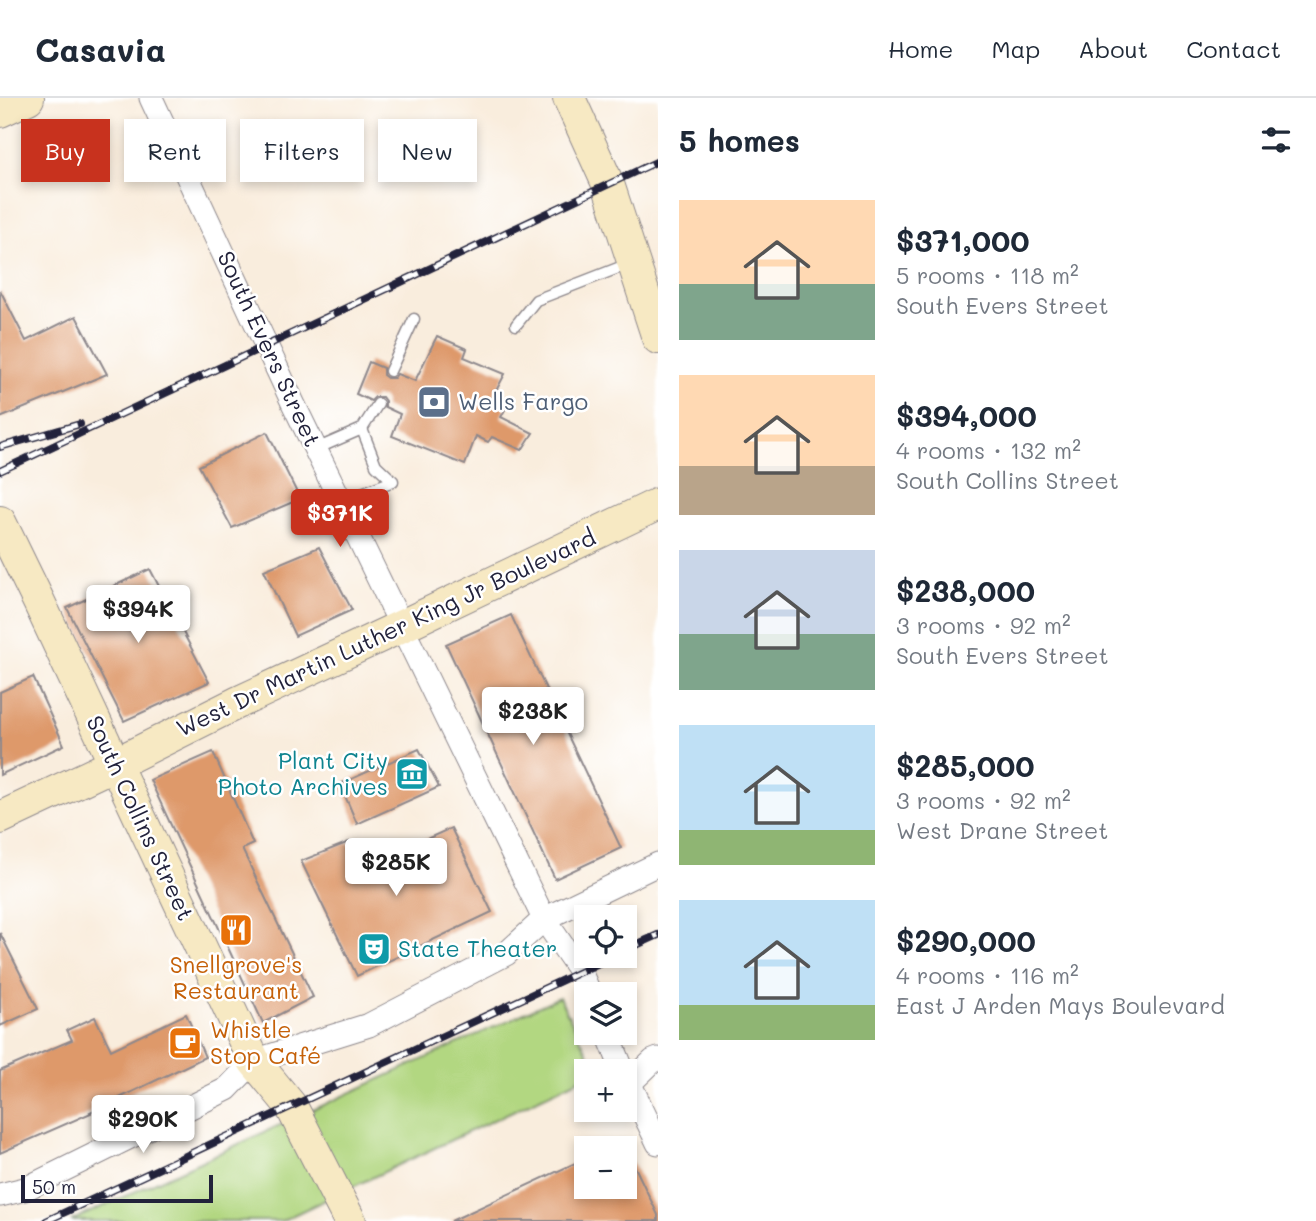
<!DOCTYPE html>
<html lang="en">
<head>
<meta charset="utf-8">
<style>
	:root { --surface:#fff; --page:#f6f6f7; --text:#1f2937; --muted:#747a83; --line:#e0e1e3; --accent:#c8321e }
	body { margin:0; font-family:Mali,sans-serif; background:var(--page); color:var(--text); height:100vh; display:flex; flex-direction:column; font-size:26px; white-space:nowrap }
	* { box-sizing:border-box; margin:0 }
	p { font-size:23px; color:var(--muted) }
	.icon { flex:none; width:38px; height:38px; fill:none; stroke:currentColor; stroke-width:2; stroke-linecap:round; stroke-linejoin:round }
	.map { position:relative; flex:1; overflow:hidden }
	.details { display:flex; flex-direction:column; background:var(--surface); width:658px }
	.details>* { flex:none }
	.guide { position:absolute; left:21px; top:21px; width:532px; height:63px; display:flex; gap:14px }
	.tools { position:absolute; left:574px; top:807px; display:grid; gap:14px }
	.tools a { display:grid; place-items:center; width:63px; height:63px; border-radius:0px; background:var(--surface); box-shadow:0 4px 10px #0003; font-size:35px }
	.scale { position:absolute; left:21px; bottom:18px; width:192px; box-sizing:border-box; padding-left:7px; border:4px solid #22223b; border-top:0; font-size:19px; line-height:24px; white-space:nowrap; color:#22223b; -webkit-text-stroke:5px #fff; paint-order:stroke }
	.price { position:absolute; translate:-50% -60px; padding:0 16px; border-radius:7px; background:#fff; color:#222; font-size:23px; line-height:46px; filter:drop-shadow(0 2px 4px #0008) }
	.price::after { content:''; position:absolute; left:50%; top:42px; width:21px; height:16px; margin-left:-10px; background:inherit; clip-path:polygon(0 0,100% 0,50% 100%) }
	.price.current { background:var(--accent); color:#fff }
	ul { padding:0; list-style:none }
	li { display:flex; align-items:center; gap:21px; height:175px; padding:0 21px }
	li span { display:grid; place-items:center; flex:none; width:196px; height:140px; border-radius:0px; color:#555 }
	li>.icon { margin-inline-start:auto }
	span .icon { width:84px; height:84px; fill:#fffc; stroke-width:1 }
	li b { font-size:30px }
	h2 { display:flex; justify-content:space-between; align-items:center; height:84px; padding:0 21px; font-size:30px }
	.tag { padding:0 24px; border-radius:0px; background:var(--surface); box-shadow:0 4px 10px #0003; font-size:24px; line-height:63px }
	.tag.current { background:var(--accent); color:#fff }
	header { display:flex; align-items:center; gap:42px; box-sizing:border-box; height:98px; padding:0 35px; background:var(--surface); border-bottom:2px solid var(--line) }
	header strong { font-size:33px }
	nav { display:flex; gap:38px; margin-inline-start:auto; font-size:24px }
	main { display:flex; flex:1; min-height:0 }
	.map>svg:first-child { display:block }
</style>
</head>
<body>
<header>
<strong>Casavia</strong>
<nav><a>Home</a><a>Map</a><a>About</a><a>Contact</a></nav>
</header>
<main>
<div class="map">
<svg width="658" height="1123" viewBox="0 0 658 1123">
	<rect width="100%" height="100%" fill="#fff"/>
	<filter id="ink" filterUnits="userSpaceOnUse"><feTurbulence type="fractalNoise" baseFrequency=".0143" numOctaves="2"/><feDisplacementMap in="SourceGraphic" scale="14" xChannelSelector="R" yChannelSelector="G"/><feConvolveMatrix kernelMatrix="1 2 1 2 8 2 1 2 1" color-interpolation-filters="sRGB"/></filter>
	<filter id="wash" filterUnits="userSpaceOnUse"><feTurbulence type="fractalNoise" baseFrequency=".00686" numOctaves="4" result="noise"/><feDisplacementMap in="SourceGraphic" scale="28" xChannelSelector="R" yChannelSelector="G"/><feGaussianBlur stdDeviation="1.57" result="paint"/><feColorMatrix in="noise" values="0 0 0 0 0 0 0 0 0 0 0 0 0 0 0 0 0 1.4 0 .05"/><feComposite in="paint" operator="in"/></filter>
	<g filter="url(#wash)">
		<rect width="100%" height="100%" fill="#f9eddd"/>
		<path fill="#b2d781" stroke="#6a7c5e" stroke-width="2" d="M559,899L597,973H586V978L281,1123H71Z"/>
		<g id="blocks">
			<g fill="#de996b">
				<path d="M0,192L26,243L76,218L107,276L0,320Z"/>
				<path d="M437,238L467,251L464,259L505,276L491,302L506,310L501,319L533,335L522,352L492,339L488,344L476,338L465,367L392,338L400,316L385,309V303L382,299H375L371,303L356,296L369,264L383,270V277L387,280H394L397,276L415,283Z"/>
				<path d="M267,334L300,401L232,430L199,368Z"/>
				<path d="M319,449L352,512L295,538L264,472Z"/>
				<path d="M150,471L209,584L124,623L67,510Z"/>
				<path d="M511,517L621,750L555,781L446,546Z"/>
				<path d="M33,579L64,647L0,677V594Z"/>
				<path d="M419,651L439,689L357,726L340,686Z"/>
				<path d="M213,654L253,746L242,751L313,899L263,925L150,682Z"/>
				<path d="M451,730L492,814L357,878L301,763L349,744L362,770Z"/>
				<path d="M0,835L38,911L0,928Z"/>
				<path d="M186,916L205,959L90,1014L91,1015L0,1055V973L72,942L67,932L95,919L111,952Z"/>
				<path d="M625,1048L658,1117V1123H451L586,1060V1088H625Z"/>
			</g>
		</g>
	</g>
	<g filter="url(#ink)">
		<use href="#blocks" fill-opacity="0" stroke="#8e888c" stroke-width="2"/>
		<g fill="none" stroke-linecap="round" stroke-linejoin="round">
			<defs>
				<g id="lane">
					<path d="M516,227L536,202L631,165"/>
					<path d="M390,273L414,221"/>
					<path d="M316,351L362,331L378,306"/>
					<path d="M341,403L393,383L376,367L362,331"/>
				</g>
				<g id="street">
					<path d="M151,0L293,305L544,821L580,873L590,896"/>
					<path d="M607,934L623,973"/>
					<path d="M625,976L658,1045"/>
					<path d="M629,986L653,963L658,961"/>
					<path d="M0,1097L25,1091L227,991L254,963L369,927L506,856L544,821L658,766"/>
				</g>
				<g id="secondary">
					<path d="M569,0L608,86L658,240"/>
					<path d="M0,13L28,0"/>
					<path d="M0,424L39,504L254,963L291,1008L350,1123"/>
					<path d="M0,720L115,666L237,605L402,528L658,406"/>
				</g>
			</defs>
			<use href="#lane" stroke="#8e888c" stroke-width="13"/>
			<use href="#street" stroke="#8e888c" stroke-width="25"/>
			<use href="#secondary" stroke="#8e888c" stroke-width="34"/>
			<use href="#lane" stroke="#fff" stroke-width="10"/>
			<use href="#street" stroke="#fff" stroke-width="23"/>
			<use href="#secondary" stroke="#f7e9c3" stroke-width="32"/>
			<defs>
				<g id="rail">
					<path d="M0,349L80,326"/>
					<path d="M0,373L658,63"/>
					<path d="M625,852L658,837"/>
					<path d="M46,1123L614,858"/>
				</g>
			</defs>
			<use href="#rail" stroke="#22223b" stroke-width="8"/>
			<use href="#rail" stroke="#fff" stroke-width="5" stroke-dasharray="16" stroke-linecap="butt"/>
		</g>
	</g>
	<defs>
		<symbol id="bank-square" viewBox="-11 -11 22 22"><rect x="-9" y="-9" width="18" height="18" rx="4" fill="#5c6f8a" stroke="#fff"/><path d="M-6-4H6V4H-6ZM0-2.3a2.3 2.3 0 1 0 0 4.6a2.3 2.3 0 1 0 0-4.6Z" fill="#fff"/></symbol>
		<symbol id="museum-square" viewBox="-11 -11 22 22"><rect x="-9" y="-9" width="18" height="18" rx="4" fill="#0f9aa8" stroke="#fff"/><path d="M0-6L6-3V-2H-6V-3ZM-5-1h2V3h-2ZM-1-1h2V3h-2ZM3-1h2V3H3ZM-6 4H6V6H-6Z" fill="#fff"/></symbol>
		<symbol id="restaurant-square" viewBox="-11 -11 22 22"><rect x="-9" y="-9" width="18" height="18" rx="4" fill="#e8710a" stroke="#fff"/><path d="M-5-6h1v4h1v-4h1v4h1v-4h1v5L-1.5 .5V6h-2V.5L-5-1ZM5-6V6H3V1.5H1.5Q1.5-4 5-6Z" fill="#fff"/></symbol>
		<symbol id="theatre-square" viewBox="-11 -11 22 22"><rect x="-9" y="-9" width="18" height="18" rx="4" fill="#0f9aa8" stroke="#fff"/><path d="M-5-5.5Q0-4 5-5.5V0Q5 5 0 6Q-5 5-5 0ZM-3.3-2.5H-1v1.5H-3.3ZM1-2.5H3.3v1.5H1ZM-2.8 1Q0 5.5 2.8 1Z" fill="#fff"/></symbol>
		<symbol id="cafe-square" viewBox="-11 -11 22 22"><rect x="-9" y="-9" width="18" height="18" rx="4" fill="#e8710a" stroke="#fff"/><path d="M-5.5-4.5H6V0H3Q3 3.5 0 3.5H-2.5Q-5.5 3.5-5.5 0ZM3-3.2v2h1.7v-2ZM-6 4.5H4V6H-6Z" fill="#fff"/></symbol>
	</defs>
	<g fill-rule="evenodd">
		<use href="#bank-square" x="415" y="285" width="38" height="38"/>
		<use href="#museum-square" x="393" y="657" width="38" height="38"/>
		<use href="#restaurant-square" x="217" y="813" width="38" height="38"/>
		<use href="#theatre-square" x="355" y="832" width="38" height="38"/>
		<use href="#cafe-square" x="166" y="926" width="38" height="38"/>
	</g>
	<g text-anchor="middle" stroke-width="5" stroke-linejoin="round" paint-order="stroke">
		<g font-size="23" fill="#22223b" stroke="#fff">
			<text transform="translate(269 251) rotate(65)" y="8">South Evers Street</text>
			<text transform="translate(386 535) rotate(-25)" y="8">West Dr Martin Luther King Jr Boulevard</text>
			<text transform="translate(140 720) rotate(65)" y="8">South Collins Street</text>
		</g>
		<g font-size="23" fill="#4e5e75" stroke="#fff" text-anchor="start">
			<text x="458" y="312">Wells Fargo</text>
		</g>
		<g font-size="23" fill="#0d838f" stroke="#fff" text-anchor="end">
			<text x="388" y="671">Plant City<tspan x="388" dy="26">Photo Archives</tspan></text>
			<text x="398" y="859" text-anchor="start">State Theater</text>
		</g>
		<g font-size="23" fill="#c56008" stroke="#fff">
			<text x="236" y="875">Snellgrove's<tspan x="236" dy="26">Restaurant</tspan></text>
			<text x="210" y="940" text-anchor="start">Whistle<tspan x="210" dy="26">Stop Café</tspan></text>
		</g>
	</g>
</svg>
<div class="tools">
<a><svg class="icon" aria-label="locate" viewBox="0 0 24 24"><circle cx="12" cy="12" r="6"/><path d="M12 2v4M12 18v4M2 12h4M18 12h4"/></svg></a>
<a><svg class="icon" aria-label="layers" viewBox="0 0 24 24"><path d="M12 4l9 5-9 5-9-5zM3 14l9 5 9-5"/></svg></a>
<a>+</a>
<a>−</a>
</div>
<div class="scale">50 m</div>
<b class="price current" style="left:340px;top:451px">$371K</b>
<b class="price" style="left:138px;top:547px">$394K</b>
<b class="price" style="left:533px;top:649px">$238K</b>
<b class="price" style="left:396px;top:800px">$285K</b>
<b class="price" style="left:143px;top:1057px">$290K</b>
<div class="guide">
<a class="tag current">Buy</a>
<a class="tag">Rent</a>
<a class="tag">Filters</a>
<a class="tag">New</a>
</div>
</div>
<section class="details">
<h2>5 homes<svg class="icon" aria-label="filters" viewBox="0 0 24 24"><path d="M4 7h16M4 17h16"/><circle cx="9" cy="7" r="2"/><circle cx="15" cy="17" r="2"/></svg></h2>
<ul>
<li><span style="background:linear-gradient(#ffd9b3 60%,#7fa58c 0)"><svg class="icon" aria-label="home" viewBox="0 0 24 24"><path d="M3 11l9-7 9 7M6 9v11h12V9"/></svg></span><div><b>$371,000</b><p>5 rooms · 118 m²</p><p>South Evers Street</p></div></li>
<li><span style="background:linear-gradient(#ffd9b3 65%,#b9a48a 0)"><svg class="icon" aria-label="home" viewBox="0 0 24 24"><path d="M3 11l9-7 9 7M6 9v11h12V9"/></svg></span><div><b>$394,000</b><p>4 rooms · 132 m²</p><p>South Collins Street</p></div></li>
<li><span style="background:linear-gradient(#c9d6e8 60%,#7fa58c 0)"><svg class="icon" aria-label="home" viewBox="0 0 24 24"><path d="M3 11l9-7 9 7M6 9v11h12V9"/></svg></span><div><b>$238,000</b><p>3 rooms · 92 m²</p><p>South Evers Street</p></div></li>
<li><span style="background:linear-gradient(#bfe0f5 75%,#8fb573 0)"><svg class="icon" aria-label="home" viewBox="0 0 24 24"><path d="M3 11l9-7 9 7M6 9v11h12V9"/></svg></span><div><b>$285,000</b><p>3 rooms · 92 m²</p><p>West Drane Street</p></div></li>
<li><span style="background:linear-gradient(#bfe0f5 75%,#8fb573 0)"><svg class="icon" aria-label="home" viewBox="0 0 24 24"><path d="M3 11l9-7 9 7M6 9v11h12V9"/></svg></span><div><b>$290,000</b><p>4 rooms · 116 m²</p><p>East J Arden Mays Boulevard</p></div></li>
</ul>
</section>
</main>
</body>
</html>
